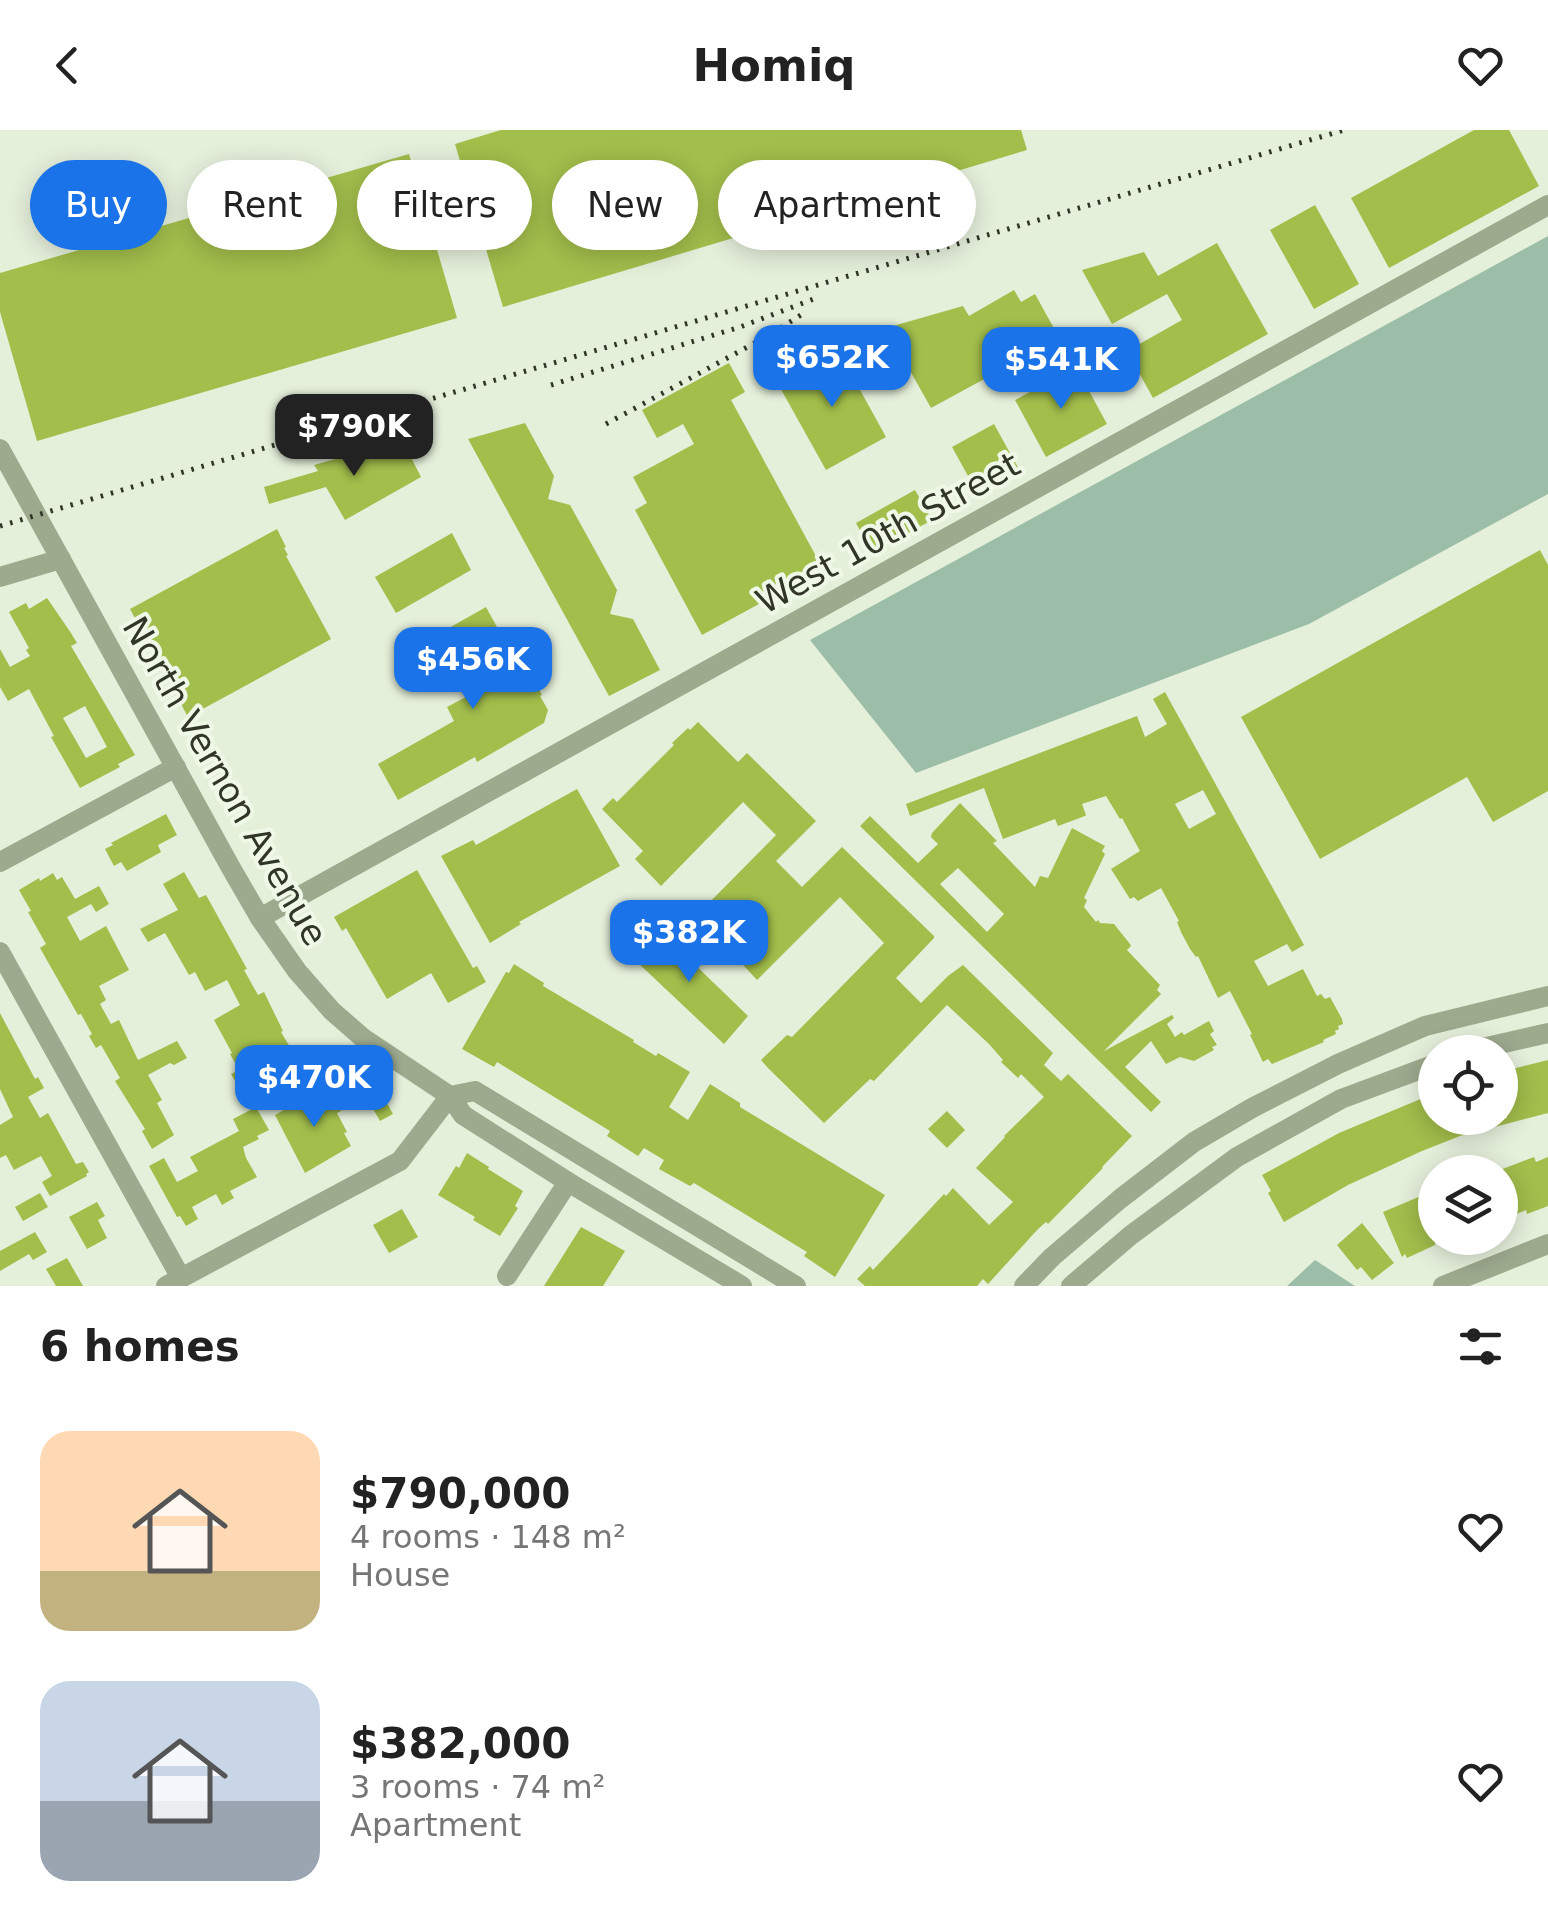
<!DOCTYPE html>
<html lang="en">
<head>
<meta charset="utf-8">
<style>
	:root { --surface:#fff; --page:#f2f2f2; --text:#222; --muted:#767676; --accent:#1a73e8 }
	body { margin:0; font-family:"DejaVu Sans",sans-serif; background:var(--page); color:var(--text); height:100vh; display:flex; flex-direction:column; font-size:38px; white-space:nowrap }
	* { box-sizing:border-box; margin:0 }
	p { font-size:32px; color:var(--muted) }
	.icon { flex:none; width:55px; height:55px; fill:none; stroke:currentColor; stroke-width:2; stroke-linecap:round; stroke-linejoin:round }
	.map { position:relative; height:1156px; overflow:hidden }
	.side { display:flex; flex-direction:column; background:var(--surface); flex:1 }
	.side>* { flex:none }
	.top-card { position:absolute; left:30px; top:30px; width:1000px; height:90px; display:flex; gap:20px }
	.tools { position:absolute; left:1418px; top:905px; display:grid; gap:20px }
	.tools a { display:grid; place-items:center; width:100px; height:100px; border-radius:50%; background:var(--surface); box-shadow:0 5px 25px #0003; font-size:50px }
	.price { position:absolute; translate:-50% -85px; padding:0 22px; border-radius:20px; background:var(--accent); color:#fff; font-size:32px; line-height:65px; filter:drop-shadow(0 2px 5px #0008) }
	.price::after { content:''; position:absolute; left:50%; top:60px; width:30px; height:22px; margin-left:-15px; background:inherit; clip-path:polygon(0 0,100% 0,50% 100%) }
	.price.active { background:#222; color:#fff }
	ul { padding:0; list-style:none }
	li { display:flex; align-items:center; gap:30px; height:250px; padding:0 40px }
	li span { display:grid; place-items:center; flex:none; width:280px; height:200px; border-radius:30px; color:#555 }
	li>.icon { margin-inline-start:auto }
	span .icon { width:120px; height:120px; fill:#fffc; stroke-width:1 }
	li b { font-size:42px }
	h2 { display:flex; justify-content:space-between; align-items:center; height:120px; padding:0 40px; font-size:42px }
	.pill { padding:0 35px; border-radius:45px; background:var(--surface); box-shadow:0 5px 25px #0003; font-size:35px; line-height:90px }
	.pill.active { background:var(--accent); color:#fff }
	header { display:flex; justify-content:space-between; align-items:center; height:130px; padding:0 40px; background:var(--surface); font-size:45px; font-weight:800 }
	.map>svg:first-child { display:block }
</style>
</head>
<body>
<header><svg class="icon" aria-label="back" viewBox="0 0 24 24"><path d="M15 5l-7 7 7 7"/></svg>Homiq<svg class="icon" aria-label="heart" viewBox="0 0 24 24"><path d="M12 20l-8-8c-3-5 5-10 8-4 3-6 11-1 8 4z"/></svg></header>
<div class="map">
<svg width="1548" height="1156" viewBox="0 0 1548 1156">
	<rect width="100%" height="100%" fill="#e5f0db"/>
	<g fill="#9cbea8">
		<path d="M1548,106V364L1309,494L916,643L810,510Z"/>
		<path d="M1315,1130L1355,1156H1287Z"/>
	</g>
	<g fill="#a2be4b" fill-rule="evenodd">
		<path d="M501,0H1021L1027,20L503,177L455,14Z"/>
		<path d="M1474,0H1509L1539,56L1389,138L1351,68Z"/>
		<path d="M409,24L457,188L37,311L0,182V143Z"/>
		<path d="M1315,75L1359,154L1314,179L1270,100Z"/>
		<path d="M1217,113L1268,204L1153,268L1127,221L1182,190L1167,164L1112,194L1082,140L1144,122L1158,146Z"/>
		<path d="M1014,160L1021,172L1035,164L1061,211L1001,244L999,241L931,278L886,198L963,176L969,186Z"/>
		<path d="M838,220L886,307L826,340L778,254Z"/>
		<path d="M729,233L745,262L731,270L823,439L702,505L635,380L647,373L633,347L694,314L683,294L657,308L642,280Z"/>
		<path d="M1076,237L1107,294L1046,327L1015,270Z"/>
		<path d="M525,293L554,346L548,369L570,375L617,460L610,484L633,489L660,540L609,566L468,309Z"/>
		<path d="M994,294L1020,341L978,364L952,317Z"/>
		<path d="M402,310L421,347L345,390L326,357L269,374L264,357L318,341L314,335Z"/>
		<path d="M915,360L932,390L872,423L856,393Z"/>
		<path d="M277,399L286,417L284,418L288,425L286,426L331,509L188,587L130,479Z"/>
		<path d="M452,403L471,440L396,483L375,447Z"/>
		<path d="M1540,420L1548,435V661L1493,692L1467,647L1320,729L1241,587Z"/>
		<path d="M47,468L71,503L77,513L71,516L135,625L118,634L120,637L80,658L51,607L54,606L29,559L8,571L0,557V519L10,537L30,526L26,520L29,518L9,482L26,473L29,479ZM85,576L107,617L86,628L63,588Z"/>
		<path d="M486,477L519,537L528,540L542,565L540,566L548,580L544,593L477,632L475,627L398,670L378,634L454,591L447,577L483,558L449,498Z"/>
		<path d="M1165,562L1304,815L1292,822L1287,814L1254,831L1268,856L1303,839L1317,866L1321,864L1325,869L1330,867L1342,889L1343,894L1338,896L1339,899L1335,901L1336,904L1323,910L1324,912L1272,934L1268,929L1263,932L1261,928L1250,905L1252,904L1230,861L1218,868L1198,826L1196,827L1190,819L1181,802L1177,792L1179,791L1161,758L1138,771L1134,767L1130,769L1111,739L1140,721L1122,688L1120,689L1106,666L1082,674L1086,685L1085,686L1058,696L1055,689L1003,709L984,658L910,686L906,674L1137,586L1145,607L1167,594L1153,569ZM1203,660L1216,684L1189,699L1175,674Z"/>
		<path d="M698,592L738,632L747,623L816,691L776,731L802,757L842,717L934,806V808L896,848L921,873L948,846L963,835L1053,923L1044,935L1061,951L1068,944L1132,1006L1102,1037L1103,1038L1048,1094L1046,1092L1038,1099L988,1154L983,1149L977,1156H865L857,1149L870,1136L873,1140L944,1064L946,1066L953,1058L989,1095L1013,1072L976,1038L1005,1007L1004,1006L1044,967L1021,944L1018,948L1001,932L1003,930L988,913L947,875L874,951L870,949L824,993L768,938L761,930L787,905L792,907L884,813L840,767L757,850L721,811L694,788L776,705L743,672L661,756L635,729L643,721L602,679L613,668L617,672L674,615L672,613L688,598L690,600Z"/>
		<path d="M577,659L620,736L519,792L521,794L490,813L441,726L473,710L476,715Z"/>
		<path d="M960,673L997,711L993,713L1035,757L1040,746L1048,748L1072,698L1105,716L1102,721L1105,724L1084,768L1087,770L1084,777L1096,792L1098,790L1100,793L1114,794L1130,814L1131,816L1127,820L1160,855L1157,860L1161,864L1104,921L1172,885L1174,888L1167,894L1175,907L1182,902L1184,905L1209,891L1214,901L1210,904L1217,915L1212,917L1214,920L1194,931L1180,927L1166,934L1151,911L1125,937L1161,972L1151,982L860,696L870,686L918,733L938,714L931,707L932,703ZM958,738L1004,784L987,802L940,754Z"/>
		<path d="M166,684L177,705L158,715L161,722L127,741L121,732L114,736L105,719L113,715L111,713Z"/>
		<path d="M417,740L473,838L477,836L486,852L448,873L431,843L387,869L346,798L342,801L334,787Z"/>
		<path d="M184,742L199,768L206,765L247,839L244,840L258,865L264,862L283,901L281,902L300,934L297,935L299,939L246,970L231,944L239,940L230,924L232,923L214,890L240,875L227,850L205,861L195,842L189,845L165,803L148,812L140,799L178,780L163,754Z"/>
		<path d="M53,743L57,750L62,747L75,769L99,756L109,774L96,782L91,774L67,787L80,811L106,796L129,840L99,856L106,870L100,874L111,894L119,890L138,930L177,911L187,928L174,935L170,933L148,945L162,970L157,973L174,1005L152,1019L142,1001L145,999L115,951L120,948L101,915L96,918L89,906L92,904L81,884L78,885L40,818L46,814L28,782L31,781L19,760L39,748L40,751Z"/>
		<path d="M656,797L748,886L724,914L636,831L638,829L630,822Z"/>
		<path d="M514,834L544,853L543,856L634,910L633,912L656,926L658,923L690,942L669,977L688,990L710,954L740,973V977L885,1065L835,1147L804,1126L807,1122L694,1053L690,1056L659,1039L664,1030L644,1018L638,1026L607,1006L610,1001L497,932L494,937L462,919L506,842L509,843Z"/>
		<path d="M0,883L35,949L38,947L44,958L28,967L40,988L48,983L76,1034L83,1032L89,1042L86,1044L87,1046L50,1066L42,1052L52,1046L41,1026L14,1040L6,1025L0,1028V995L13,987L0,959Z"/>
		<path d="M1548,930V983L1460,1006L1422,1021L1348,1055L1284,1092L1268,1063L1271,1061L1262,1045L1339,1003L1435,963V988H1507L1501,961L1505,960L1500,942Z"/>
		<path d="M322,958L329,970L334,968L341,981L337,983L347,1002L344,1003L351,1016L305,1043L275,985Z"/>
		<path d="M381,962L393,984L380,991L368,970Z"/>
		<path d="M256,977L269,1000L257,1006L259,1009L243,1017L246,1028L257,1047L230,1061L234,1068L222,1075L216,1064L192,1077L198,1089L186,1096L180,1086L177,1087L149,1036L164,1028L177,1052L198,1041L190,1027L239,1001L233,989Z"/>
		<path d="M947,981L965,1000L947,1018L928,999Z"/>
		<path d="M467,1023L489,1037L488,1039L523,1061L515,1076L518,1078L500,1106L473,1090L475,1087L438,1065L456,1036L459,1038Z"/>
		<path d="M1534,1027L1536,1032L1548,1027V1076L1527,1084L1526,1080L1500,1091V1040Z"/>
		<path d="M1435,1060V1115L1407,1128L1405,1124L1402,1127L1383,1082Z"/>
		<path d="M40,1063L48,1077L23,1091L15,1077Z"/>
		<path d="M97,1072L105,1086L98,1090L107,1108L87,1119L69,1087Z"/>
		<path d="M402,1079L418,1107L389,1123L373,1095Z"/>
		<path d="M1362,1093L1394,1133L1372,1150L1361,1137L1357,1140L1337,1115Z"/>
		<path d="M581,1097L625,1121L603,1156H544Z"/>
		<path d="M35,1102L47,1122L33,1130L29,1124L0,1141V1121Z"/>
		<path d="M67,1128L83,1156H56L46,1139Z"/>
	</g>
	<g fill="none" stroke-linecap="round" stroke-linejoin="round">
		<g stroke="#9eaa8e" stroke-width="20">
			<path d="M0,319L231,738L260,788L297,841L332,881L363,908L450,966L463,985L568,1052L742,1156"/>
			<path d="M0,447L61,429"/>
			<path d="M0,732L176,637"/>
			<path d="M260,788L1548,75"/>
			<path d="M0,822L181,1148"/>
			<path d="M1465,922L1548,903"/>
			<path d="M450,966L475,961L796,1156"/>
			<path d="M507,1146L568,1052"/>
			<path d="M166,1156L400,1031L450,966"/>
			<path d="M1024,1156L1052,1127L1120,1069L1194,1012L1252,978L1338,934L1425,896L1548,866"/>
			<path d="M1071,1156L1131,1105L1237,1027L1341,969L1435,934"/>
			<path d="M1443,1156L1548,1114"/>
		</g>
		<g stroke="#313528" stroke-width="5" stroke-dasharray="2.5 8" stroke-linecap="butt">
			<path d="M551,255L740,197L819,167"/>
			<path d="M606,294L764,208L801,185"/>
			<path d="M0,396L1344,0"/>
		</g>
	</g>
	<g text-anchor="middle" stroke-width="8" stroke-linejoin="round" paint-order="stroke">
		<g font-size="35" fill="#313528" stroke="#eff8e7">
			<text transform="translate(888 403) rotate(-29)" y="12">West 10th Street</text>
			<text transform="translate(225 651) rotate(60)" y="12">North Vernon Avenue</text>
		</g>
	</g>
</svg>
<div class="tools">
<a><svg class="icon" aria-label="locate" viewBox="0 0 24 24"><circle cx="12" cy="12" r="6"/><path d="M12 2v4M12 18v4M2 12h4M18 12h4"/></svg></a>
<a><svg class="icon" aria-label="layers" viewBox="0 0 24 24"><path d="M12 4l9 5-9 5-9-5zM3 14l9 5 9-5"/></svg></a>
</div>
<b class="price" style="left:832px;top:280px">$652K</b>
<b class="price" style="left:1061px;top:282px">$541K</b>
<b class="price active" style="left:354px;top:349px">$790K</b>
<b class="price" style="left:473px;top:582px">$456K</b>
<b class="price" style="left:689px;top:855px">$382K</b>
<b class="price" style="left:314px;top:1000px">$470K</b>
<div class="top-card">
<a class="pill active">Buy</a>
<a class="pill">Rent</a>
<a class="pill">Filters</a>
<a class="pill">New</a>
<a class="pill">Apartment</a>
</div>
</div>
<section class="side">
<h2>6 homes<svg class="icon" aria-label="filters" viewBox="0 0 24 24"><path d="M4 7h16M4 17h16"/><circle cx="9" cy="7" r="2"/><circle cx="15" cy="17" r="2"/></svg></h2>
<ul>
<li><span style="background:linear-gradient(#ffd9b3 70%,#c2b280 0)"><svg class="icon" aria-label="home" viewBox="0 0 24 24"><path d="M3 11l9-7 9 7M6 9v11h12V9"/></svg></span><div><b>$790,000</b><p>4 rooms · 148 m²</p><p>House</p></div><svg class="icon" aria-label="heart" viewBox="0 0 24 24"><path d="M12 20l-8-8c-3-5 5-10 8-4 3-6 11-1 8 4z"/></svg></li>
<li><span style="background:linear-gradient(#c9d6e8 60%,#9aa5b1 0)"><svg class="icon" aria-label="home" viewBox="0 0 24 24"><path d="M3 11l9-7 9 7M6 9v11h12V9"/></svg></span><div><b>$382,000</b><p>3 rooms · 74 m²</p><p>Apartment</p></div><svg class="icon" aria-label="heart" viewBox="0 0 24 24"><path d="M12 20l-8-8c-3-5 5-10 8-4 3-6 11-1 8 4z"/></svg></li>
</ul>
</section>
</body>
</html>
